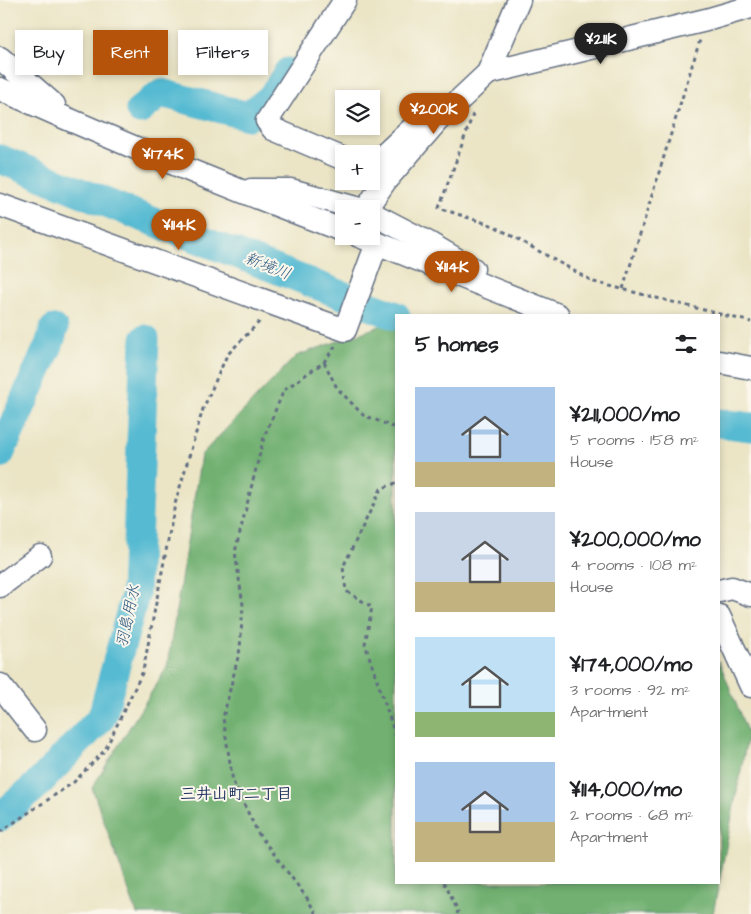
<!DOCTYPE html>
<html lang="en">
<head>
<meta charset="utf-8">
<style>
	:root { --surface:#fff; --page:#f2f2f2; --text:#202124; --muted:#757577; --accent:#b45309 }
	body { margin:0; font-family:"Architects Daughter","Klee One",sans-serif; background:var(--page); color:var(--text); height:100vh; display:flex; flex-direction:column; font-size:19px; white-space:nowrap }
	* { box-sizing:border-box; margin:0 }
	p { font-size:16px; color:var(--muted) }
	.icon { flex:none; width:28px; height:28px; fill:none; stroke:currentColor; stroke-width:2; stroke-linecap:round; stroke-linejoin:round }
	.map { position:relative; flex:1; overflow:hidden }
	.side { position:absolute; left:395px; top:314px; width:325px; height:570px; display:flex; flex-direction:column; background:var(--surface); border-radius:0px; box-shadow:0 2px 8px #0003 }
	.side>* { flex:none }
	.banner { position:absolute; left:15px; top:30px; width:305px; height:45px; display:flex; gap:10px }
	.controls { position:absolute; left:335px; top:90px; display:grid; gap:10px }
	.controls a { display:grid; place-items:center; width:45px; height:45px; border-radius:0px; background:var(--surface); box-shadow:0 2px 8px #0003; font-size:25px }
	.price { position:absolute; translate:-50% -42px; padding:0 11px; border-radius:18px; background:var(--accent); color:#fff; font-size:16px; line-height:32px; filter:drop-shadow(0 1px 2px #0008) }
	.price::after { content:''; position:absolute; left:50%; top:30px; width:15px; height:11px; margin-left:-8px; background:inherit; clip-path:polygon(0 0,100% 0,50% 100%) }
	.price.active { background:#222; color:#fff }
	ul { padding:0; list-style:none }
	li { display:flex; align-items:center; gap:15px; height:125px; padding:0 20px }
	li span { display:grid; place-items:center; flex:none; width:140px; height:100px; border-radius:0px; color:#555 }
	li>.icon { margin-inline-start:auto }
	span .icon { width:60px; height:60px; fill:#fffc; stroke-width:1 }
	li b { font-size:21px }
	h2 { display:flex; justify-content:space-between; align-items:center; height:60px; padding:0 20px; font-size:21px }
	.pill { padding:0 18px; border-radius:0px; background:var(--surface); box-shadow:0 2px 8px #0003; font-size:18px; line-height:45px }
	.pill.active { background:var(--accent); color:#fff }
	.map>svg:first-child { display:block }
</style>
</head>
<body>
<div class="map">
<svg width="751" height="914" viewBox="0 0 751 914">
	<rect width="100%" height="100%" fill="#fbf7ec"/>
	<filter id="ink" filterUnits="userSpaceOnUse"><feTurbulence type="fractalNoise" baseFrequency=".02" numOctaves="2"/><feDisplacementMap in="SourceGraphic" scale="10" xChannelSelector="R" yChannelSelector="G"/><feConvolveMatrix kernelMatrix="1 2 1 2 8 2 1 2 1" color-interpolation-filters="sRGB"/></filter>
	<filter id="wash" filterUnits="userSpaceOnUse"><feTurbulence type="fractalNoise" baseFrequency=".0096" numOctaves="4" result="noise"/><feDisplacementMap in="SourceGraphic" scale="20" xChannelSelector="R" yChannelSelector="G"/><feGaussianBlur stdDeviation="1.12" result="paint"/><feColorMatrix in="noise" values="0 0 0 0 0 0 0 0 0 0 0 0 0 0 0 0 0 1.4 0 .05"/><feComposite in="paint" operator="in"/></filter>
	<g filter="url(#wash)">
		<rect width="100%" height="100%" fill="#ebe5c6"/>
		<path fill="#71b071" stroke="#467068" d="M383,325L396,329V882H719V661L748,734L713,914H137L92,788L167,667L201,455L296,356Z"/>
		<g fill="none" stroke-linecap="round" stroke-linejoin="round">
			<g stroke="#54bad2" stroke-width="29">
				<path d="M140,110L161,93L248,116L271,98L288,72"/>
				<path d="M0,159L129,212L396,316"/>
				<path d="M719,423L751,427"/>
				<path d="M0,454L49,345L54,329"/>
				<path d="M0,817L37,785L102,717L135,595L145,339"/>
			</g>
		</g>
	</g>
	<g filter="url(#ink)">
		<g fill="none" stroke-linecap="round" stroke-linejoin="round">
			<defs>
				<g id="minor">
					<path d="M0,58L54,105"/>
					<path d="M488,73L706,20L751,7"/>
					<path d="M0,89C113,140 228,187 344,231"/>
					<path d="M344,159L273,129L267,121L345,0"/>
					<path d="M371,167L414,127"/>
					<path d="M251,190H291L360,209"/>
					<path d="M0,205L345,330L377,243"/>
					<path d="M366,209L386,180L437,121L488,73L519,0"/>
					<path d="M371,213L427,242L473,269"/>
					<path d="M359,236L558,315"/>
					<path d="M719,362L751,368"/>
					<path d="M0,586L40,556"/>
					<path d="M719,591L732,588L751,595"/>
					<path d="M719,616L751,686"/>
					<path d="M0,685L35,730"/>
				</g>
			</defs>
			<use href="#minor" stroke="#646f82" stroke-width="25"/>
			<g stroke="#646f82" stroke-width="3" stroke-dasharray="4 4" stroke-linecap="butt">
				<path d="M473,114L439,208L494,226L594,282L751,322"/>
				<path d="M623,289L700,40"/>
				<path d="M324,362L337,388L363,415L396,428"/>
				<path d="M396,483L381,489L343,567L346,591L372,607L365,644L396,737"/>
				<path d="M0,832L74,782L105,750L143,671L175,504L203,409L227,355L262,319"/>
				<path d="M444,882L458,911L457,914"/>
				<path d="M316,914L307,898L258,833L233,782L223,718L240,649L243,605L235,552L264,437L284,390L324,362L336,345"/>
			</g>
			<use href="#minor" stroke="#fff" stroke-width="22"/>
		</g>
	</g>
	<g text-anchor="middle" stroke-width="4" stroke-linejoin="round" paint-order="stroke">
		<g font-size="16" font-style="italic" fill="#2c5981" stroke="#fbf7ec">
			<text transform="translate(268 265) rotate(22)" y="6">新境川</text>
			<text transform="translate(127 616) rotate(-78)" y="6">羽島用水</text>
		</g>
		<g font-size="16" font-weight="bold" fill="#1b2f5e" stroke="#fbf7ec">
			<text x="236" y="799">三井山町二丁目</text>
		</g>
	</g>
</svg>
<div class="controls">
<a><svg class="icon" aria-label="layers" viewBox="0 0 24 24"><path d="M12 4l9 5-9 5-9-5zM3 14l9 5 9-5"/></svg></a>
<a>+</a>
<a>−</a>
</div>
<b class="price active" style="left:601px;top:65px">¥211K</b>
<b class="price" style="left:434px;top:135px">¥200K</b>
<b class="price" style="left:163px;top:180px">¥174K</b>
<b class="price" style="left:179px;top:251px">¥114K</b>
<b class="price" style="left:452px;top:293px">¥114K</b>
<div class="banner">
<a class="pill">Buy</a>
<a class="pill active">Rent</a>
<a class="pill">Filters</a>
</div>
<section class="side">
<h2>5 homes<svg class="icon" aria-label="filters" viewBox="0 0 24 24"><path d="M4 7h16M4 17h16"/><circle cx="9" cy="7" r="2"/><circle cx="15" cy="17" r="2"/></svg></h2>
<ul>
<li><span style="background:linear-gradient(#a9c7e8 75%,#c2b280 0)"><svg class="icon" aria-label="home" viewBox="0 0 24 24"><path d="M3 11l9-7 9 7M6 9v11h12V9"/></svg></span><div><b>¥211,000/mo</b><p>5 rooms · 158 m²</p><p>House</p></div></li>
<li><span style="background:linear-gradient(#c9d6e8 70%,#c2b280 0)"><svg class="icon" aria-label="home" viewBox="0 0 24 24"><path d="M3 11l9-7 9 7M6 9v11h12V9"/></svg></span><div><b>¥200,000/mo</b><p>4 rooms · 108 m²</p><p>House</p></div></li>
<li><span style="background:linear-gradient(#bfe0f5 75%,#8fb573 0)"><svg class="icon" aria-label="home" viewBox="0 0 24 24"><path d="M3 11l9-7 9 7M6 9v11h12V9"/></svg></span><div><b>¥174,000/mo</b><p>3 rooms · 92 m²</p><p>Apartment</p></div></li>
<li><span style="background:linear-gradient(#a9c7e8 60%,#c2b280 0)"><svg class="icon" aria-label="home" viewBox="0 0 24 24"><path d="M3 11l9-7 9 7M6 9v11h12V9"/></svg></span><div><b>¥114,000/mo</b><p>2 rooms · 68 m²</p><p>Apartment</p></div></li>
</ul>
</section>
</div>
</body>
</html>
